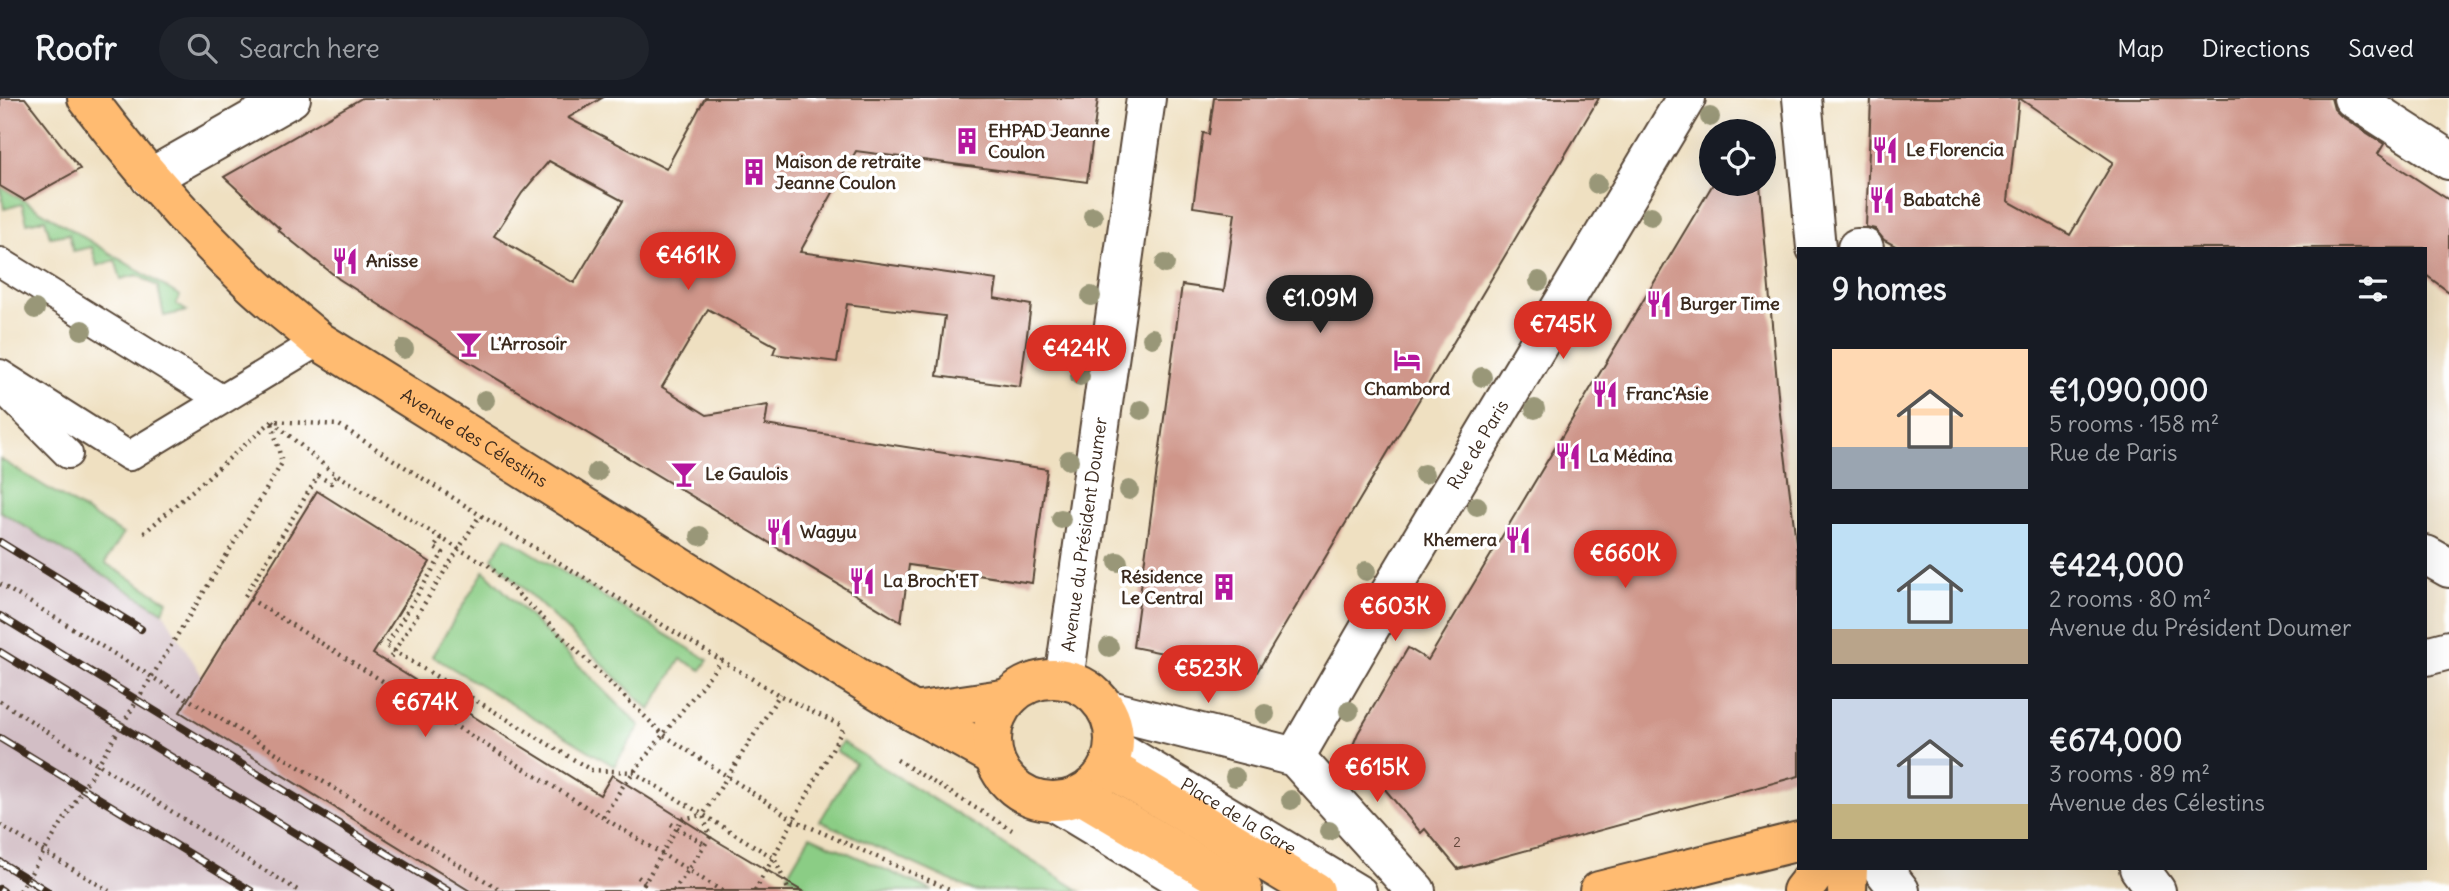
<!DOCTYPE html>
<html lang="en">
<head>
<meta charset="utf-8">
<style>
	:root { --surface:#171b24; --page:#20242c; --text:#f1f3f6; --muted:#9ea1a6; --line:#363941; --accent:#d93025 }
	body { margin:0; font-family:Delius,sans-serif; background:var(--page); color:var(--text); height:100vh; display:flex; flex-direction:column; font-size:26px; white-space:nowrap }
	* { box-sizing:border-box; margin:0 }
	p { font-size:23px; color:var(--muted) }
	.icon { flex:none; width:38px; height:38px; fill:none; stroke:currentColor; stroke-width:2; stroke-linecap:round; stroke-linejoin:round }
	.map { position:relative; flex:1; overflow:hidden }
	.side { position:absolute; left:1797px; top:149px; width:630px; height:623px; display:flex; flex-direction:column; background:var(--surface); border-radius:0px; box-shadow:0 7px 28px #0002 }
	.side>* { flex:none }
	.fabs { position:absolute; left:1699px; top:21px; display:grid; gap:14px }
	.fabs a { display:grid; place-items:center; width:77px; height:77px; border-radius:50%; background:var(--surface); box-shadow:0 7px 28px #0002; font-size:35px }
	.price { position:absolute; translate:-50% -60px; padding:0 16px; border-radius:24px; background:var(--accent); color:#fff; font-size:23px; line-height:46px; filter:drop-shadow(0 2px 4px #0008) }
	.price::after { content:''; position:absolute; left:50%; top:42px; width:21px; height:16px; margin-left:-10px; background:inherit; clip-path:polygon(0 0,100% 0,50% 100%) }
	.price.selected { background:#222; color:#fff }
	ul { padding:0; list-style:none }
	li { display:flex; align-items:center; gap:21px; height:175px; padding:0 35px }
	li span { display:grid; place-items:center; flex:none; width:196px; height:140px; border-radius:0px; color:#555 }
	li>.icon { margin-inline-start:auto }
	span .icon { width:84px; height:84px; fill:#fffc; stroke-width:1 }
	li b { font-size:30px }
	h2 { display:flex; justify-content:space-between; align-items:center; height:84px; padding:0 35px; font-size:30px }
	header { display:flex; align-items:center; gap:42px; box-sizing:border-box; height:98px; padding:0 35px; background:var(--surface); border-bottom:2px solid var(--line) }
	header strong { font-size:33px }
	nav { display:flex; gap:38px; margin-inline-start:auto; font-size:24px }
	.search { width:490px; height:63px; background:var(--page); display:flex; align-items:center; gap:18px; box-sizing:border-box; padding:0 24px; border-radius:38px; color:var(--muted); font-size:26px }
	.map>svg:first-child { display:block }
</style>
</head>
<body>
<header>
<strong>Roofr</strong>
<div class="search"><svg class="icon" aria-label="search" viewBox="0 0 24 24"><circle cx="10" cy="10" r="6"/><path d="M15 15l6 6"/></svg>Search here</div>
<nav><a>Map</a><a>Directions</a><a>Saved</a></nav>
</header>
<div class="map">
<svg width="2449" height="793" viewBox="0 0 2449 793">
	<rect width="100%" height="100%" fill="#fff"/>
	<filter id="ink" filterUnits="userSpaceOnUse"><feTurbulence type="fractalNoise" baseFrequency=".0143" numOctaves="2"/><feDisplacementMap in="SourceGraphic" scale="14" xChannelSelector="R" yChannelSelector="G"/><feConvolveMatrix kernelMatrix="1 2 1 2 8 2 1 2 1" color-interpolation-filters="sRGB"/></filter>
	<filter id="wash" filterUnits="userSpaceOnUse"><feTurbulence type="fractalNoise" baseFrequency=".00686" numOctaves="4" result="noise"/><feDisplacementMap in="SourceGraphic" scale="28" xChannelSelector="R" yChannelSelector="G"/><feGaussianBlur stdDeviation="1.57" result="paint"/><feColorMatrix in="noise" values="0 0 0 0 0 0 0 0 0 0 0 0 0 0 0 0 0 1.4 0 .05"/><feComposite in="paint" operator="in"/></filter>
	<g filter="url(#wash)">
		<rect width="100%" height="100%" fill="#efe0c1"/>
		<path fill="#d2bec5" d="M0,413L163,514L202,578L557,793H0Z"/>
		<g fill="#8bcd85" stroke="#637c52" stroke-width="2">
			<path d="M0,88L180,198L176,206L187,213L164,218L158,189L137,177L121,181L115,162L97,168L92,149L73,153L69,136L50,139L45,121L27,125L22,106L4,111Z"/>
			<path d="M0,361L123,436L105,465L167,503L163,514L0,413Z"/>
			<path d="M506,439L708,562L701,572L681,561L650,612L492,460Z"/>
			<path d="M484,473L640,628L614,668L432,558Z"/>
			<path d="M842,644L1080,793H974L820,723L855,665L836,653Z"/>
			<path d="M810,738L933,793H813L787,777Z"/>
		</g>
		<g id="blocks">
			<g fill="#cf968a" fill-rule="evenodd">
				<path d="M0,0H25L80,71L24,102L0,88Z"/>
				<path d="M362,0H602L568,20L666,71L705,0H1098L1087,84L856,53L800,154L997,182L994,200L1031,207L1020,289L937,278L945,218L847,206L837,264L773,256L776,248L708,211L662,289L707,317L768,307L765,327L1047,371L1032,485L909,467L901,524L464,261L339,181L278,132L280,131L224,79ZM549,63L623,103L574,185L494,138L522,95Z"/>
				<path d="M1214,0H1599L1257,574L1133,549L1182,187L1224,193L1235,115L1193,109L1203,35L1209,36Z"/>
				<path d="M1871,0H2331L2334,11L2341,18L2384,46L2378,56L2449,102V194L2426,177V150H1899L1884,142L1875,131L1866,129ZM2019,0L2113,64L2070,137L2008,103Z"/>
				<path d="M1713,86H1760L1779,308L1799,468V678L1458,771L1425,731L1421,735L1360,661L1353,647L1358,635L1408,550L1428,562Z"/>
				<path d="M317,393L430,464L373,556L600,697L612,677L717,743L802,793H470L180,614Z"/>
			</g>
		</g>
	</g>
	<g filter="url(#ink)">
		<use href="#blocks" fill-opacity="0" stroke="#564536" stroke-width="2"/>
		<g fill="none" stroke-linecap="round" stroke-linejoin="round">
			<defs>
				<g id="service">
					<path d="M0,164L221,301"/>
					<path d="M0,276L129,358L319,243"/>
					<path d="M4,292L68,356"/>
					<path id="s1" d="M1114,644L1362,793"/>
					<path d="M1043,703L1192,793"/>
				</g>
				<g id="minor">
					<path d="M2353,0L2449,62"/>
					<path d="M150,80L291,0"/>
					<path d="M1857,150H1864"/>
					<path d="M2426,457L2449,470"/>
					<path id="s2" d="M1064,582L1146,0"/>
					<path d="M1106,611L1295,659L1416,793"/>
					<path id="s3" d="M1295,659L1398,481L1686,0"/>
					<path d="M1882,770L1900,793"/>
					<path d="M2139,770L2156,793"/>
				</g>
				<g id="tertiary">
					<path d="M1802,0L1816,150"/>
					<path d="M2426,558L2449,552"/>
				</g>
				<g id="primary">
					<path id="s4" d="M87,0C136,66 190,127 250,184C272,205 296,223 319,243L808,549L914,614L994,658"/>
					<circle cx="1053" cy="642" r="61"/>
					<path d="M914,614L1009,600"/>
					<path d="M1108,669L1315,793"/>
					<path d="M1081,697L1243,793"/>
					<path d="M1599,793L1799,743"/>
					<path d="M1802,793L1820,770"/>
					<path d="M1847,793L1848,770"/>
				</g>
			</defs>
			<use href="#service" stroke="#564536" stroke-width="32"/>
			<use href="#minor" stroke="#564536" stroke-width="42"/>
			<use href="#tertiary" stroke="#564536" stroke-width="42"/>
			<use href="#primary" stroke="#564536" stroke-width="42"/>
			<g stroke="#564536" stroke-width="4.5" stroke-dasharray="2 5" stroke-linecap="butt">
				<path d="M273,324L331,373L459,451L488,467L664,637L794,722L953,793"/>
				<path d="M144,435L272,323L339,327L480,417L779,597L842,628"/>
				<path d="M441,440L434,450L443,455L386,548L591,672L633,674L774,760L789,793"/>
				<path d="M226,458L282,365L272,325"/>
				<path d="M0,486L502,793"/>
				<path d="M245,498L318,378L331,385L337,376"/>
				<path d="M250,501L722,793"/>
				<path d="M387,565L480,417"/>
				<path d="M0,603L244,760L299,793"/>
				<path d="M897,662L1012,732"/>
				<path d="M603,719L625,685L722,562"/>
				<path d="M671,726L706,747"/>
				<path d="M0,727L109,793"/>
				<path d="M638,779L645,784"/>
				<path d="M640,793L682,721L702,717"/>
				<path d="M674,793L710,739L703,717L780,596"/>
				<path d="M755,793L844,629"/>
			</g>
			<use href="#service" stroke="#fff" stroke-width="28"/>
			<use href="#minor" stroke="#fff" stroke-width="38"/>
			<use href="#tertiary" stroke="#fff" stroke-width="38"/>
			<use href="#primary" stroke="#ffbb71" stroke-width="38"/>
			<defs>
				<g id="rail">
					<path d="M0,444L141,531"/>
					<path d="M0,518L448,793"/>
					<path d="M0,554L390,793"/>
					<path d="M0,640L251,793"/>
					<path d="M0,764L47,793"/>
					<path d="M0,791L3,793"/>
				</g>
			</defs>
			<use href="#rail" stroke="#3b2a1e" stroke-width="8"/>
			<use href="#rail" stroke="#fff" stroke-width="5" stroke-dasharray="16" stroke-linecap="butt"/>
			<path stroke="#564536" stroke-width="4.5" stroke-dasharray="2 5" stroke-linecap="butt" d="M20,793L226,458"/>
		</g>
		<g fill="#999778">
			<circle cx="1710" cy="19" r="10"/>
			<circle cx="1597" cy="86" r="10"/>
			<circle cx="1093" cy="118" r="10"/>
			<circle cx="1651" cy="118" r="10"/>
			<circle cx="1165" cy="166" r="10"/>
			<circle cx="1539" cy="183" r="10"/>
			<circle cx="1091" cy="198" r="10"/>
			<circle cx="35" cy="211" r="10"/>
			<circle cx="1593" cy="215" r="10"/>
			<circle cx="82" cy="232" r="10"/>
			<circle cx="1152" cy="240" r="10"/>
			<circle cx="404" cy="251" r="10"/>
			<circle cx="1080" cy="278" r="10"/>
			<circle cx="1482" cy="279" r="10"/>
			<circle cx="485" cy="302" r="10"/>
			<circle cx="1535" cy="311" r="10"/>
			<circle cx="1141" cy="312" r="10"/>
			<circle cx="1069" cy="362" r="10"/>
			<circle cx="597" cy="374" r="10"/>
			<circle cx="1424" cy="376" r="10"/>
			<circle cx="1129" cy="392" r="10"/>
			<circle cx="1477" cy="408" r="10"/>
			<circle cx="1061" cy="421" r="10"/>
			<circle cx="700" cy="438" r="10"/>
			<circle cx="1118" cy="464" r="10"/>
			<circle cx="1366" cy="473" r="10"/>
			<circle cx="1419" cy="504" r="10"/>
			<circle cx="1109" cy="549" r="10"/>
			<circle cx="1349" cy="613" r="10"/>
			<circle cx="1265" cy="616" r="10"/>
			<circle cx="1235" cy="679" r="10"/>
			<circle cx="1291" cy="702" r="10"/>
			<circle cx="1329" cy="733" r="10"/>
		</g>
	</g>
	<defs>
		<symbol id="building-bare" viewBox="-9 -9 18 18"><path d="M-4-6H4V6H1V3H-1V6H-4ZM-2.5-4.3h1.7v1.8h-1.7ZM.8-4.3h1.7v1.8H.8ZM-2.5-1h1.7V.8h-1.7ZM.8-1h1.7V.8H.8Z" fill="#b5179e" stroke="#fff" stroke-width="2.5" paint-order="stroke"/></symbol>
		<symbol id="restaurant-bare" viewBox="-9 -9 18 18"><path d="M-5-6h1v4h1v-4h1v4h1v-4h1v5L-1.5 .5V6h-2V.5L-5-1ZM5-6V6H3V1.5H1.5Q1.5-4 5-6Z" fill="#b5179e" stroke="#fff" stroke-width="2.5" paint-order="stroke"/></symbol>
		<symbol id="bar-bare" viewBox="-9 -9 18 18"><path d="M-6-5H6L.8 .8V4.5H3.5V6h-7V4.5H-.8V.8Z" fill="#b5179e" stroke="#fff" stroke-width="2.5" paint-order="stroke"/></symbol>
		<symbol id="hotel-bare" viewBox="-9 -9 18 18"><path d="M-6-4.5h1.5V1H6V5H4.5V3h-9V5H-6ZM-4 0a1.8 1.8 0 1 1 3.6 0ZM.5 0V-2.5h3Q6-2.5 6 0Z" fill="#b5179e" stroke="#fff" stroke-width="2.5" paint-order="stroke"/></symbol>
	</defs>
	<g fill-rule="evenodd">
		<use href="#building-bare" x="948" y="24" width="38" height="38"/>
		<use href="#restaurant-bare" x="1866" y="33" width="38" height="38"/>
		<use href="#building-bare" x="735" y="55" width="38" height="38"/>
		<use href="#restaurant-bare" x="1863" y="83" width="38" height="38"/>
		<use href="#restaurant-bare" x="326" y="144" width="38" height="38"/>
		<use href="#restaurant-bare" x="1640" y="187" width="38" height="38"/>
		<use href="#bar-bare" x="450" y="227" width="38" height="38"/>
		<use href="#hotel-bare" x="1388" y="243" width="38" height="38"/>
		<use href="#restaurant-bare" x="1586" y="277" width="38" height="38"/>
		<use href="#restaurant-bare" x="1549" y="339" width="38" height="38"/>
		<use href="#bar-bare" x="665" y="357" width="38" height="38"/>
		<use href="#restaurant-bare" x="760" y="415" width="38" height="38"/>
		<use href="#restaurant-bare" x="1499" y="423" width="38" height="38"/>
		<use href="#restaurant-bare" x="843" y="464" width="38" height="38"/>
		<use href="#building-bare" x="1205" y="470" width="38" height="38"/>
	</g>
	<g text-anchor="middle" stroke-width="7" stroke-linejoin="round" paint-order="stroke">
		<g font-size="14" fill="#604539">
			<text x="1457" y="749">2</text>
		</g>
		<g font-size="18" font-weight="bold" fill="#3b2a1e" stroke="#fff" text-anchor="start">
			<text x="988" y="39">EHPAD Jeanne<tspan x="988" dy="21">Coulon</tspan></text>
			<text x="1906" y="58">Le Florencia</text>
			<text x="775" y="70">Maison de retraite<tspan x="775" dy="21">Jeanne Coulon</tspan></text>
			<text x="1903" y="108">Babatchê</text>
			<text x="366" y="169">Anisse</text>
			<text x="1680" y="212">Burger Time</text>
			<text x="490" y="252">L'Arrosoir</text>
			<text x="1407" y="297" text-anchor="middle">Chambord</text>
			<text x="1626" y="302">Franc'Asie</text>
			<text x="1589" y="364">La Médina</text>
			<text x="705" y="382">Le Gaulois</text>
			<text x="800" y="440">Wagyu</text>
			<text x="1497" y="448" text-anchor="end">Khemera</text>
			<text x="1203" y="485" text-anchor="end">Résidence<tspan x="1203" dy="21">Le Central</tspan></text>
			<text x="883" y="489">La Broch'ET</text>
		</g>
		<g font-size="18" fill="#3b2a1e" stroke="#fff">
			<text dy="6" stroke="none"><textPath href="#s4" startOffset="520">Avenue des Célestins</textPath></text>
			<text dy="6" stroke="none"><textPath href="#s3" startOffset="362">Rue de Paris</textPath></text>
			<text dy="6" stroke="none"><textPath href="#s2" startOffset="147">Avenue du Président Doumer</textPath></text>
			<text dy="6" stroke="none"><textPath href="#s1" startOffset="145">Place de la Gare</textPath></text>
		</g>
	</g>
</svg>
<div class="fabs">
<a><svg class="icon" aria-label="locate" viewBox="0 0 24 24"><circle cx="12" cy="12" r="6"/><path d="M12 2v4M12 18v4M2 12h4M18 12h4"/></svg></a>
</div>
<b class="price" style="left:688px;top:194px">€461K</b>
<b class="price selected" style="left:1320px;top:237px">€1.09M</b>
<b class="price" style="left:1563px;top:263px">€745K</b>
<b class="price" style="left:1076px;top:287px">€424K</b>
<b class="price" style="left:1625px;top:492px">€660K</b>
<b class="price" style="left:1395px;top:545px">€603K</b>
<b class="price" style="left:1208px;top:607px">€523K</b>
<b class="price" style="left:425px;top:641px">€674K</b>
<b class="price" style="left:1377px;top:706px">€615K</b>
<section class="side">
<h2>9 homes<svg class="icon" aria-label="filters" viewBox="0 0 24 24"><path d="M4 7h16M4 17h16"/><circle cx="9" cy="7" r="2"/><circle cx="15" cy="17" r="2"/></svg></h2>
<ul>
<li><span style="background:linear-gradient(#ffd9b3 70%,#9aa5b1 0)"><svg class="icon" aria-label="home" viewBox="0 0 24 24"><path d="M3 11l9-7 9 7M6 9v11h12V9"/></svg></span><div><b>€1,090,000</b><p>5 rooms · 158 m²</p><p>Rue de Paris</p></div></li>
<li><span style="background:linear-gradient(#bfe0f5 75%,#b9a48a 0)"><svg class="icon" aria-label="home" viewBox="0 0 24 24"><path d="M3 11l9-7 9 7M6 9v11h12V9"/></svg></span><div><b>€424,000</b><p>2 rooms · 80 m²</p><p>Avenue du Président Doumer</p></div></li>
<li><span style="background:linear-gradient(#c9d6e8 75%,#c2b280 0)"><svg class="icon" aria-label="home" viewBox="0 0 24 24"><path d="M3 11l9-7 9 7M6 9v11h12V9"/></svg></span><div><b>€674,000</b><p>3 rooms · 89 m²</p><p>Avenue des Célestins</p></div></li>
</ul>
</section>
</div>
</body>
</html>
